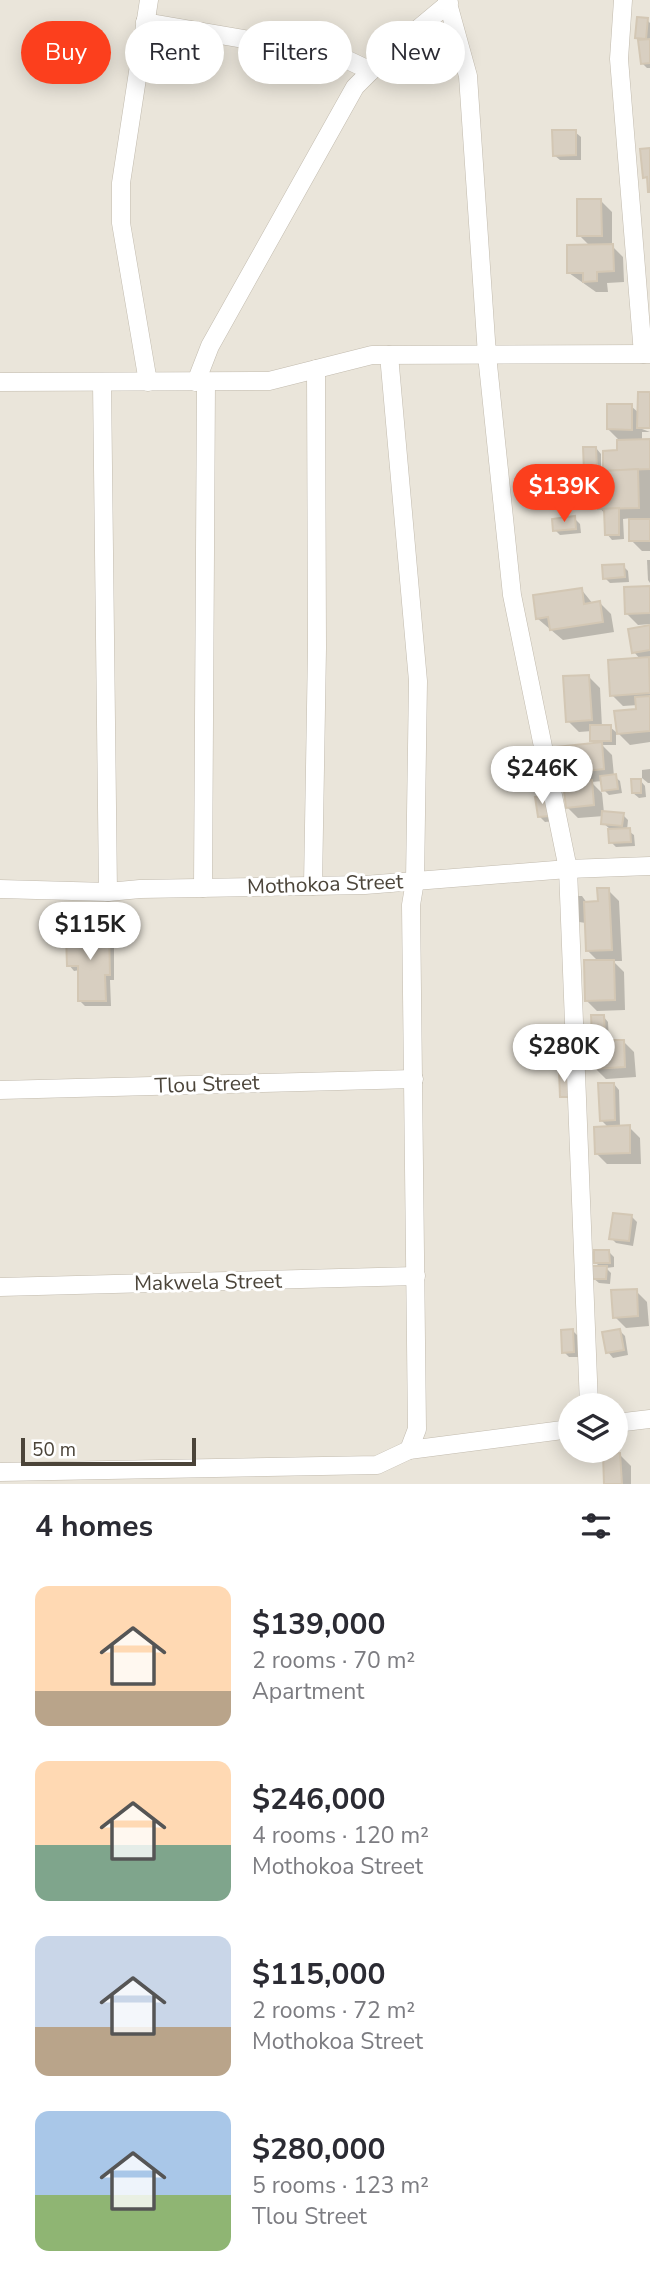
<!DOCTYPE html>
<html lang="en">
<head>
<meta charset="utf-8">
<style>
	:root { --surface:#fff; --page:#f2f2f3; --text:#2b2b33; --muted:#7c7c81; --accent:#fc3f1d }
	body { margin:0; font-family:"Nunito Sans",sans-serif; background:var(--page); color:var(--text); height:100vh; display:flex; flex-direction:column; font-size:26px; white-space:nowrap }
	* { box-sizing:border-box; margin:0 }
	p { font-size:23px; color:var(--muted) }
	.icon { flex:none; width:38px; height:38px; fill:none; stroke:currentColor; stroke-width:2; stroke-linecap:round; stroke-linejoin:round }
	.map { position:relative; height:1484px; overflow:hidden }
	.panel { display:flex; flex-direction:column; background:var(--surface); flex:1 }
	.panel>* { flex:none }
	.guide { position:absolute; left:21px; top:21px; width:609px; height:63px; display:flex; gap:14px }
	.controls { position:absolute; left:558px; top:1393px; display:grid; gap:14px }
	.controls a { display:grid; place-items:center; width:70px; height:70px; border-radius:50%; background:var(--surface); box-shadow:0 4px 18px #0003; font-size:35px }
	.scale { position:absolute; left:21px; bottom:18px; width:175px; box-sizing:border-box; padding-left:7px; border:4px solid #4b4439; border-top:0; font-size:19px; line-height:24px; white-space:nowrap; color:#4b4439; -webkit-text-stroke:5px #fff; paint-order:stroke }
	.price { position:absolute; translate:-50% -60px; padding:0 16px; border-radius:24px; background:#fff; color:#222; font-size:23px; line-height:46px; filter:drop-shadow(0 2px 4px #0008) }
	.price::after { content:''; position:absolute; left:50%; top:42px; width:21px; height:16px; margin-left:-10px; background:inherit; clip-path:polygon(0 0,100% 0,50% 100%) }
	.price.active { background:var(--accent); color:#fff }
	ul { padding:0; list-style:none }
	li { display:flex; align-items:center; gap:21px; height:175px; padding:0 35px }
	li span { display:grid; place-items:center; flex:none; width:196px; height:140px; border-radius:14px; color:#555 }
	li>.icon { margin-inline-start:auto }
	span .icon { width:84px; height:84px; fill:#fffc; stroke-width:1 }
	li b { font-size:30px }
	h2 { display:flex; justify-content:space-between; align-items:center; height:84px; padding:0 35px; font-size:30px }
	.chip { padding:0 24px; border-radius:32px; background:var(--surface); box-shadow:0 4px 18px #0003; font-size:24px; line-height:63px }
	.chip.active { background:var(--accent); color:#fff }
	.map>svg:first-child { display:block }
</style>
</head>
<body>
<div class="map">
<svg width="650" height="1484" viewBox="0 0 650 1484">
	<rect width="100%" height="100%" fill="#f6f3ec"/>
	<path fill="#eae5da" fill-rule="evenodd" d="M0,0H650V1484H0ZM570,1405H616V1451H570Z"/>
	<g fill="#0003">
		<path d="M647,20L650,23V68H647L642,63L640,41L637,38Z"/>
		<path d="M575,132L581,137V160H560L554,155Z"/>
		<path d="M601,201L612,212V246L623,257L624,282L607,283L608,292H596L569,273L590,246L579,235Z"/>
		<path d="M650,394V426H642V429L650,432H642V441H650V551H642L631,540V518L623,519L624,539L612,540L607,534L606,515L600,508L621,442L608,429L631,406L640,414Z"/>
		<path d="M596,448L601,454V475H591L586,470Z"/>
		<path d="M574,518L580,524L581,533L560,535L555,530Z"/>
		<path d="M647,560H650V583L648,580Z"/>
		<path d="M623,566L628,571L629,582L610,583L605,578Z"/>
		<path d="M650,587V624L638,625L627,614Z"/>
		<path d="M581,589L593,604L600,603L611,614L614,632L563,640L538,619Z"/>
		<path d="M650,627V742L630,745L619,734L638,710V705L623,706L612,695L641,660L634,652Z"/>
		<path d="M589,677L600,688L602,727H610L616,732V745H602L612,755L614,776L620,781L622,793L609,795L604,790L603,781L591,782L602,793L604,813L623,815L628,820L627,830L634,835L635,846L616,847L611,842L610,829L603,823L604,816L578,818L567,807L589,782L584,777L573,778L562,767L596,744L592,740V731L579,732L568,721Z"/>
		<path d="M650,769V783H648L642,778V770Z"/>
		<path d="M640,780L645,786L646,797L639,798L633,793Z"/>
		<path d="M546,798L554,821L545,822L540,817Z"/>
		<path d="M608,890L619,901L622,961H613L624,972L625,1010L597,1011L586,1000L599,962L588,951L586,923L579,922L574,896H582L587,903H600Z"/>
		<path d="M109,931L114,937V980H110L111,1006H85L80,1001V970L74,971L69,965L80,936Z"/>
		<path d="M603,1016L608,1022L609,1042L623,1041L634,1052L636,1077L606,1079L595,1068L609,1050L608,1040H599L594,1035Z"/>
		<path d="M614,1084L619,1090L620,1127H629L640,1138L641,1164H607L596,1153L609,1128L601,1120Z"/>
		<path d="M632,1217L637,1222L633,1246L616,1243L611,1238Z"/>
		<path d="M609,1252L614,1257V1267L606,1268L611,1273L610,1284L599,1283L593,1278L601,1268L596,1263Z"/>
		<path d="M636,1291L647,1302L649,1326L626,1328L615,1317Z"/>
		<path d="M573,1331L578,1336L579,1357H569L564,1352Z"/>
		<path d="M620,1331L625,1336L628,1355L613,1358L608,1352Z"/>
		<path d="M620,1455L631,1466V1484H606Z"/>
	</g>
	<g fill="#d8cfc1" stroke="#d3c7b4" stroke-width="2">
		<path d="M637,17L648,18L646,39L635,38Z"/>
		<path d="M650,39V63L641,64L638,40Z"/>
		<path d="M552,130H576V155L553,156Z"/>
		<path d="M650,148V192H648L647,177L643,178L640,149Z"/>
		<path d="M577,199H601L602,236H577Z"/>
		<path d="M613,244L614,271L597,272V281L583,282V273H567V245Z"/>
		<path d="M638,392H650V428H637Z"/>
		<path d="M607,404H632V430L607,429Z"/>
		<path d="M650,439V469L603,471V451L617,450V440Z"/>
		<path d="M583,447H596L597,470L584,471Z"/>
		<path d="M638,469L639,508L598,509L597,489L604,488L603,471Z"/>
		<path d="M619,508V535H605L604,509Z"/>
		<path d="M575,516L576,529L553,531L552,519Z"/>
		<rect x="629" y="519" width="21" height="22"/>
		<path d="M624,564L625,577L603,579L602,565Z"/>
		<path d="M650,586V613L625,614L624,587Z"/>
		<path d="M582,588L584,604L600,601L603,622L550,630L548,617L536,619L533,595Z"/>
		<path d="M650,625V650L632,653L628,629Z"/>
		<path d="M649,657L650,693L610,696L608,660Z"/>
		<path d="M589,675L592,720L566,722L563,676Z"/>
		<path d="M650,696V731L617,734L614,711L636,709L635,697Z"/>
		<rect x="590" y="725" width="21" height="16"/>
		<path d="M602,742L604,769L577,772L576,766L560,767L557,747Z"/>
		<path d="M616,774L618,789L602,791L600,776Z"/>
		<path d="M631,779H641V793H632Z"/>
		<path d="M592,780L594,805L566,808L563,782Z"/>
		<path d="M547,796L550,816L538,817L535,797Z"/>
		<path d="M602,811L624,813L622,826L601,824Z"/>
		<path d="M630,828L631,842L609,843L608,829Z"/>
		<path d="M597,888H609L612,950L586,951L584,902L598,901Z"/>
		<path d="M78,930H109L110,975H105L106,1001H78V966H67L66,935H78Z"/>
		<path d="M584,960H614L615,1000L585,1001Z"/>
		<path d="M591,1015H604L605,1035L592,1036Z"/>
		<path d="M607,1040H624L625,1067L593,1069L592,1049L607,1048Z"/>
		<path d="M559,1070H569L570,1097H560Z"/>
		<path d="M598,1083H614L615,1120L600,1121Z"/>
		<path d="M630,1125V1153L595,1154L594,1127Z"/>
		<path d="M613,1213L632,1215L629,1241L609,1239Z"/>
		<path d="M594,1250H609L610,1263H594Z"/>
		<path d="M592,1266H607L606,1279H592Z"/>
		<path d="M637,1289L638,1316L613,1318L611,1290Z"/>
		<path d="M573,1329L574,1352L562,1353L561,1330Z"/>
		<path d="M620,1329L624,1350L606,1353L602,1332Z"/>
		<path d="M620,1453L622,1484H604L603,1454Z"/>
	</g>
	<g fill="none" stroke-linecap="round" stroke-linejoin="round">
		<defs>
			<g id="minor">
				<path d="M447,0L468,76L487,355L512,595L568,869L589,1405"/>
				<path d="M623,0L619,59L643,354"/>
				<path d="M145,22L337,55L371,71"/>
				<path d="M389,355L418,681L415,881L411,905L417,1429L409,1450"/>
				<path d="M0,382L269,381L372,355L650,354"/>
				<path d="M102,382L108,892"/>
				<path d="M148,382L121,223V183L149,0"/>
				<path d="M196,382L210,346L355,87L389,53L449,3"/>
				<path d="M313,886L317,648L316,369"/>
				<path d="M203,888L206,382"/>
				<path d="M0,889L108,892L140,889L365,885L568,869L650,866"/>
				<path d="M0,1090L414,1079"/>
				<path d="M0,1287L416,1276"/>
				<path d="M616,1423L650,1419"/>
				<path d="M0,1472L377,1465L409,1450L570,1429"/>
			</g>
		</defs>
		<use href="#minor" stroke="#c2bbae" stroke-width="19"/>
		<use href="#minor" stroke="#fff" stroke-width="18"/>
	</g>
	<g text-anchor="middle" stroke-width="6" stroke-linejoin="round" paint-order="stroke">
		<g font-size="21" fill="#4b4439" stroke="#fff">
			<text transform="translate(325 884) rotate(-2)" y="7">Mothokoa Street</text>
			<text transform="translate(207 1084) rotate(-2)" y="7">Tlou Street</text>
			<text transform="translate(208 1282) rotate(-1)" y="7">Makwela Street</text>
		</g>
	</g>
</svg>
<div class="controls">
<a><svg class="icon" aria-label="layers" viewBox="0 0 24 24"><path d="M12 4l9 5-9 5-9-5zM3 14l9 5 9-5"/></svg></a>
</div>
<div class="scale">50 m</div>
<b class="price active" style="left:564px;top:524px">$139K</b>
<b class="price" style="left:542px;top:806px">$246K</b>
<b class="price" style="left:90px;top:962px">$115K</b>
<b class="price" style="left:564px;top:1084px">$280K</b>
<div class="guide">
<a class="chip active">Buy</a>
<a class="chip">Rent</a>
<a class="chip">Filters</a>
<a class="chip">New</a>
</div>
</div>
<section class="panel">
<h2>4 homes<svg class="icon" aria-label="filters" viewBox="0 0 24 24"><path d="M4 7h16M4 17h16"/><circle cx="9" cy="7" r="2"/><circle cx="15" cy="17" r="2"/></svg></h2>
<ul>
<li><span style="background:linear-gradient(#ffd9b3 75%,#b9a48a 0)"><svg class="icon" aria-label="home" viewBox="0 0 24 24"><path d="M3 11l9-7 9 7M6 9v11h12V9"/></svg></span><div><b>$139,000</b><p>2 rooms · 70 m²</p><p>Apartment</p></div></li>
<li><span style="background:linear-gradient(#ffd9b3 60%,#7fa58c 0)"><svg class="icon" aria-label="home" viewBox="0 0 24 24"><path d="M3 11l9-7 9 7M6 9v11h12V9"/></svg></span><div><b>$246,000</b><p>4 rooms · 120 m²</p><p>Mothokoa Street</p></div></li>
<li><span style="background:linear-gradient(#c9d6e8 65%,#b9a48a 0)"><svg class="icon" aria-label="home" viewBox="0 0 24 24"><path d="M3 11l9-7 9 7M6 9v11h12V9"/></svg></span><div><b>$115,000</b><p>2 rooms · 72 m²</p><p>Mothokoa Street</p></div></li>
<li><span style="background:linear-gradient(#a9c7e8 60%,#8fb573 0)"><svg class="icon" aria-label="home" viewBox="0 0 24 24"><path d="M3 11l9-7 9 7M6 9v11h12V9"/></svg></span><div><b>$280,000</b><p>5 rooms · 123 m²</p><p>Tlou Street</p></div></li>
</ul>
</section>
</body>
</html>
